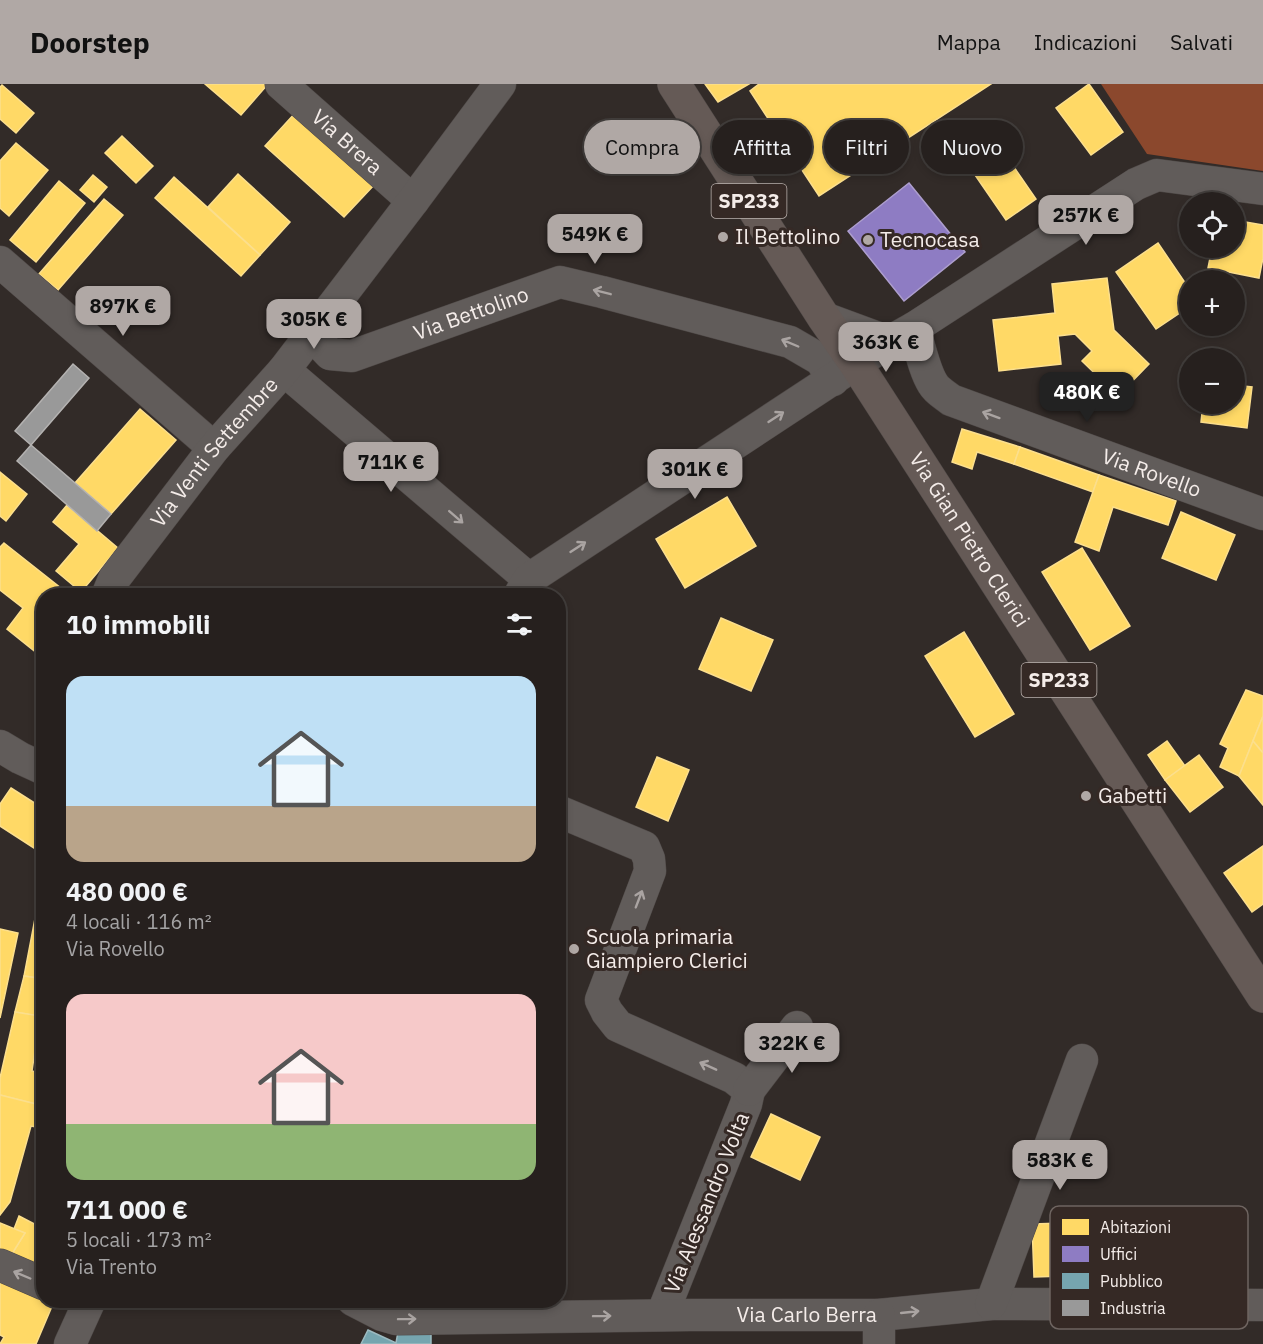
<!DOCTYPE html>
<html lang="it">
<head>
<meta charset="utf-8">
<style>
	:root { --surface:#26201e; --page:#2e2827; --text:#f1f3f6; --muted:#a4a3a4; --line:#423e3c; --accent:#b0a8a5 }
	body { margin:0; font-family:"IBM Plex Sans",sans-serif; background:var(--page); color:var(--text); height:100vh; display:flex; flex-direction:column; font-size:22px; white-space:nowrap }
	* { box-sizing:border-box; margin:0 }
	p { font-size:20px; color:var(--muted) }
	.icon { flex:none; width:33px; height:33px; fill:none; stroke:currentColor; stroke-width:2; stroke-linecap:round; stroke-linejoin:round }
	.map { position:relative; flex:1; overflow:hidden }
	.sheet { position:absolute; left:36px; top:504px; width:530px; height:720px; display:flex; flex-direction:column; background:var(--surface); border-radius:24px; box-shadow:0 3px 9px #0003,0 0 0 2px var(--line) }
	.sheet>* { flex:none }
	.guide { position:absolute; left:584px; top:36px; width:570px; height:54px; display:flex; gap:12px }
	.fabs { position:absolute; left:1179px; top:108px; display:grid; gap:12px }
	.fabs a { display:grid; place-items:center; width:66px; height:66px; border-radius:50%; background:var(--surface); box-shadow:0 3px 9px #0003,0 0 0 2px var(--line); font-size:30px }
	.price { position:absolute; translate:-50% -51px; padding:0 14px; border-radius:12px; background:var(--accent); color:#111; font-size:20px; line-height:39px; filter:drop-shadow(0 2px 3px #0008) }
	.price::after { content:''; position:absolute; left:50%; top:36px; width:18px; height:14px; margin-left:-9px; background:inherit; clip-path:polygon(0 0,100% 0,50% 100%) }
	.price.active { background:#222; color:#fff }
	ul { padding:0; list-style:none }
	li { display:grid; align-content:center; gap:12px; height:318px; padding:0 30px }
	li span { display:grid; place-items:center; height:186px; border-radius:18px; color:#555 }
	li>.icon { margin-inline-start:auto }
	span .icon { width:108px; height:108px; fill:#fffc; stroke-width:1 }
	li b { font-size:26px }
	h2 { display:flex; justify-content:space-between; align-items:center; height:72px; padding:0 30px; font-size:26px }
	.pill { padding:0 21px; border-radius:27px; background:var(--surface); box-shadow:0 3px 9px #0003,0 0 0 2px var(--line); font-size:21px; line-height:54px }
	.pill.active { background:var(--accent); color:#111 }
	header { display:flex; align-items:center; gap:36px; box-sizing:border-box; height:84px; padding:0 30px; background:var(--accent); color:#111 }
	header strong { font-size:28px }
	nav { display:flex; gap:33px; margin-inline-start:auto; font-size:21px }
	.map>svg:first-child { display:block }
</style>
</head>
<body>
<header>
<strong>Doorstep</strong>
<nav><a>Mappa</a><a>Indicazioni</a><a>Salvati</a></nav>
</header>
<div class="map">
<svg width="1263" height="1260" viewBox="0 0 1263 1260">
	<rect width="100%" height="100%" fill="#322b28"/>
	<path fill="#8b482d" d="M1101,0H1263V87L1147,70Z"/>
	<g fill="#ffd966" stroke="#fcdf8d" stroke-width="1.5">
		<path d="M205,0H268L241,31Z"/>
		<path d="M705,0H749L718,18Z"/>
		<path d="M759,0H991L819,112L750,7Z"/>
		<path d="M1089,0L1123,48L1091,71L1056,24Z"/>
		<path d="M2,1L34,29L16,49L0,35V3Z"/>
		<path d="M296,28L375,100L344,133L265,62Z"/>
		<path d="M122,52L153,82L136,99L105,69Z"/>
		<path d="M996,57L1036,115L1006,136L966,78Z"/>
		<path d="M16,59L48,86L9,132L0,124V77Z"/>
		<path d="M238,90L290,138L260,171L208,123Z"/>
		<path d="M93,91L107,103L94,118L80,106Z"/>
		<path d="M174,93L260,171L241,192L155,114Z"/>
		<path d="M59,97L85,119L36,178L10,156Z"/>
		<path d="M104,115L123,131L58,206L39,190Z"/>
		<path d="M1234,136L1263,141V174L1259,194L1208,184L1212,164H1234Z"/>
		<path d="M1158,159L1190,206V222L1156,245L1116,188Z"/>
		<path d="M1107,194L1114,246L1149,280L1118,312L1082,277L1092,267L1075,250L1058,252L1061,280L999,287L993,236L1055,229L1052,200Z"/>
		<path d="M1234,301L1252,303L1247,344L1201,338L1203,320H1234Z"/>
		<path d="M140,325L176,356L111,430L75,399Z"/>
		<path d="M962,345L1020,363L1014,380L977,368L972,385L952,378Z"/>
		<path d="M1020,363L1099,391L1093,408L1014,380Z"/>
		<path d="M0,388L27,410L6,437L0,432Z"/>
		<path d="M1099,391L1176,417L1168,441L1113,423L1099,467L1075,458Z"/>
		<path d="M727,413L756,462L685,504L656,455Z"/>
		<path d="M67,421L118,464L81,508L56,487L79,460L53,438Z"/>
		<path d="M1181,428L1235,451L1216,496L1162,474Z"/>
		<path d="M4,459L71,512H44V563L38,570L7,545L23,524L0,506V463Z"/>
		<path d="M1082,464L1130,542L1090,566L1042,488Z"/>
		<path d="M721,534L773,556L751,607L699,585Z"/>
		<path d="M964,548L1014,630L975,653L925,572Z"/>
		<path d="M1246,606L1263,612V632L1239,692L1220,683L1228,664L1220,660Z"/>
		<path d="M1263,632V669L1253,657Z"/>
		<path d="M1167,657L1185,682L1165,696L1148,671Z"/>
		<path d="M1253,657L1263,669V721L1239,692Z"/>
		<path d="M1199,671L1223,703L1190,728L1165,696Z"/>
		<path d="M657,673L689,686L668,737L636,723Z"/>
		<path d="M11,704L44,725L43,770L0,742V720Z"/>
		<path d="M1263,762V820L1252,828L1224,789Z"/>
		<path d="M37,824L44,825V895L24,892Z"/>
		<path d="M0,845L18,849L0,934Z"/>
		<path d="M24,892L44,895V933L15,928Z"/>
		<path d="M15,928L40,932L32,987L44,990V1022L0,1011V994Z"/>
		<path d="M0,1011L44,1022L42,1044L31,1042L10,1118L0,1131Z"/>
		<path d="M771,1030L820,1053L800,1096L751,1073Z"/>
		<path d="M19,1132L44,1145L43,1188L10,1173L25,1149L14,1145Z"/>
		<path d="M1128,1137L1129,1190L1034,1193L1032,1140Z"/>
		<path d="M0,1139L25,1149L10,1173L0,1168Z"/>
		<path d="M0,1197L53,1220L36,1260H0L4,1253L0,1251Z"/>
	</g>
	<path fill="#8e7cc3" stroke="#ad9ece" stroke-width="1.5" d="M909,99L965,168L904,217L848,147Z"/>
	<path fill="#76a5af" stroke="#9cbac0" stroke-width="1.5" d="M368,1246L396,1259L398,1248L431,1249V1260H361Z"/>
	<g fill="#999" stroke="#b4b2b1" stroke-width="1.5">
		<path d="M73,280L89,294L31,361L15,347Z"/>
		<path d="M31,361L111,430L97,447L17,377Z"/>
	</g>
	<g fill="none" stroke-linecap="round" stroke-linejoin="round">
		<defs>
			<g id="minor">
				<path id="s1" d="M281,0L413,117"/>
				<path d="M0,178L214,364"/>
				<path d="M824,234L889,258"/>
				<path id="s2" d="M914,244C919,260 924,286 933,300C937,307 945,311 951,316L1263,430"/>
				<path id="s3" d="M311,250L330,270L352,272L560,198L602,208L790,258L821,276L833,296"/>
				<path d="M284,286L529,495"/>
				<path id="s4" d="M107,512L114,495L214,364L284,286L413,117L500,0"/>
				<path d="M519,512L529,495L889,258L914,244L1136,100L1157,91L1263,105"/>
				<path d="M0,662L20,674L44,685"/>
				<path d="M558,727L644,763L649,775L650,787L601,916L607,928L618,942L734,994L749,1006L746,1020L662,1231"/>
				<path d="M749,1006L797,943"/>
				<path d="M0,1181L44,1200"/>
				<path id="s5" d="M353,1216L382,1231L396,1235L691,1231H879L991,1220L1263,1221"/>
				<path d="M991,1220L1082,976"/>
				<path d="M879,1231V1260"/>
				<path d="M70,1260L90,1216"/>
			</g>
			<g id="major">
				<path id="s6" d="M674,0L824,234L856,280L1263,912"/>
			</g>
		</defs>
		<use href="#minor" stroke="#4d4745" stroke-width="33"/>
		<use href="#major" stroke="#4d4745" stroke-width="34"/>
		<use href="#minor" stroke="#615c5a" stroke-width="32"/>
		<use href="#major" stroke="#655a56" stroke-width="33"/>
	</g>
	<defs><path id="oneway-shaft" d="M-6 0H5M1.5-3L5.5 0L1.5 3" fill="none" stroke-width="1.6" stroke-linecap="round" stroke-linejoin="round" transform="scale(1.5)"/></defs>
	<g stroke="#aaa4a2">
		<use href="#oneway-shaft" transform="translate(602 208) rotate(-166)"/>
		<use href="#oneway-shaft" transform="translate(790 259) rotate(-157)"/>
		<use href="#oneway-shaft" transform="translate(991 331) rotate(-160)"/>
		<use href="#oneway-shaft" transform="translate(776 333) rotate(-33)"/>
		<use href="#oneway-shaft" transform="translate(456 433) rotate(41)"/>
		<use href="#oneway-shaft" transform="translate(578 463) rotate(-33)"/>
		<use href="#oneway-shaft" transform="translate(639 815) rotate(-69)"/>
		<use href="#oneway-shaft" transform="translate(708 982) rotate(-156)"/>
		<use href="#oneway-shaft" transform="translate(22 1191) rotate(-157)"/>
		<use href="#oneway-shaft" transform="translate(910 1228) rotate(-6)"/>
		<use href="#oneway-shaft" transform="translate(602 1232) rotate(-1)"/>
		<use href="#oneway-shaft" transform="translate(407 1235) rotate(-1)"/>
	</g>
	<g fill="#b0a8a5" stroke="#352925" stroke-width="2">
		<circle cx="723" cy="153" r="6"/>
		<circle cx="868" cy="156" r="6"/>
		<circle cx="1086" cy="712" r="6"/>
		<circle cx="574" cy="865" r="6"/>
	</g>
	<g text-anchor="middle" stroke-width="6" stroke-linejoin="round" paint-order="stroke">
		<g fill="#352925" stroke="#bbb2ae" stroke-width="1.5">
			<rect x="711.5" y="100" width="75" height="34" rx="4.5"/>
			<rect x="1021.5" y="579" width="75" height="34" rx="4.5"/>
		</g>
		<g font-size="20" font-weight="bold" fill="#f4ece9">
			<text x="749" y="124">SP233</text>
			<text x="1059" y="603">SP233</text>
		</g>
		<g font-size="21" fill="#f4ece9" stroke="#352925">
			<text dy="7" stroke="none"><textPath href="#s1" startOffset="88">Via Brera</textPath></text>
			<text dy="7" stroke="none"><textPath href="#s3" startOffset="176">Via Bettolino</textPath></text>
			<text dy="7" stroke="none"><textPath href="#s4" startOffset="180">Via Venti Settembre</textPath></text>
			<text dy="7" stroke="none"><textPath href="#s2" startOffset="297">Via Rovello</textPath></text>
			<text dy="7" stroke="none"><textPath href="#s6" startOffset="543">Via Gian Pietro Clerici</textPath></text>
			<text transform="translate(707 1119) rotate(-68)" y="7">Via Alessandro Volta</text>
			<text dy="7" stroke="none"><textPath href="#s5" startOffset="458">Via Carlo Berra</textPath></text>
		</g>
		<g font-size="21" fill="#f4ece9" stroke="#352925" text-anchor="start">
			<text x="735" y="160">Il Bettolino</text>
			<text x="880" y="163">Tecnocasa</text>
			<text x="1098" y="719">Gabetti</text>
			<text x="586" y="860">Scuola primaria<tspan x="586" dy="24">Giampiero Clerici</tspan></text>
		</g>
	</g>
	<rect x="1050" y="1122" width="198" height="123" rx="9" fill="#352925" stroke="#6e6460" stroke-width="1.5"/>
	<rect x="1062" y="1135" width="27" height="16" fill="#ffd966"/>
	<rect x="1062" y="1162" width="27" height="16" fill="#8e7cc3"/>
	<rect x="1062" y="1189" width="27" height="16" fill="#76a5af"/>
	<rect x="1062" y="1216" width="27" height="16" fill="#999"/>
	<g font-size="16" fill="#f4ece9">
		<text x="1100" y="1149">Abitazioni</text>
		<text x="1100" y="1176">Uffici</text>
		<text x="1100" y="1203">Pubblico</text>
		<text x="1100" y="1230">Industria</text>
	</g>
</svg>
<div class="fabs">
<a><svg class="icon" aria-label="locate" viewBox="0 0 24 24"><circle cx="12" cy="12" r="6"/><path d="M12 2v4M12 18v4M2 12h4M18 12h4"/></svg></a>
<a>+</a>
<a>−</a>
</div>
<b class="price" style="left:1086px;top:162px">257K €</b>
<b class="price" style="left:595px;top:181px">549K €</b>
<b class="price" style="left:123px;top:253px">897K €</b>
<b class="price" style="left:314px;top:266px">305K €</b>
<b class="price" style="left:886px;top:289px">363K €</b>
<b class="price active" style="left:1087px;top:339px">480K €</b>
<b class="price" style="left:391px;top:409px">711K €</b>
<b class="price" style="left:695px;top:416px">301K €</b>
<b class="price" style="left:792px;top:990px">322K €</b>
<b class="price" style="left:1060px;top:1107px">583K €</b>
<div class="guide">
<a class="pill active">Compra</a>
<a class="pill">Affitta</a>
<a class="pill">Filtri</a>
<a class="pill">Nuovo</a>
</div>
<section class="sheet">
<h2>10 immobili<svg class="icon" aria-label="filters" viewBox="0 0 24 24"><path d="M4 7h16M4 17h16"/><circle cx="9" cy="7" r="2"/><circle cx="15" cy="17" r="2"/></svg></h2>
<ul>
<li><span style="background:linear-gradient(#bfe0f5 70%,#b9a48a 0)"><svg class="icon" aria-label="home" viewBox="0 0 24 24"><path d="M3 11l9-7 9 7M6 9v11h12V9"/></svg></span><div><b>480 000 €</b><p>4 locali · 116 m²</p><p>Via Rovello</p></div></li>
<li><span style="background:linear-gradient(#f6c9c9 70%,#8fb573 0)"><svg class="icon" aria-label="home" viewBox="0 0 24 24"><path d="M3 11l9-7 9 7M6 9v11h12V9"/></svg></span><div><b>711 000 €</b><p>5 locali · 173 m²</p><p>Via Trento</p></div></li>
</ul>
</section>
</div>
</body>
</html>
